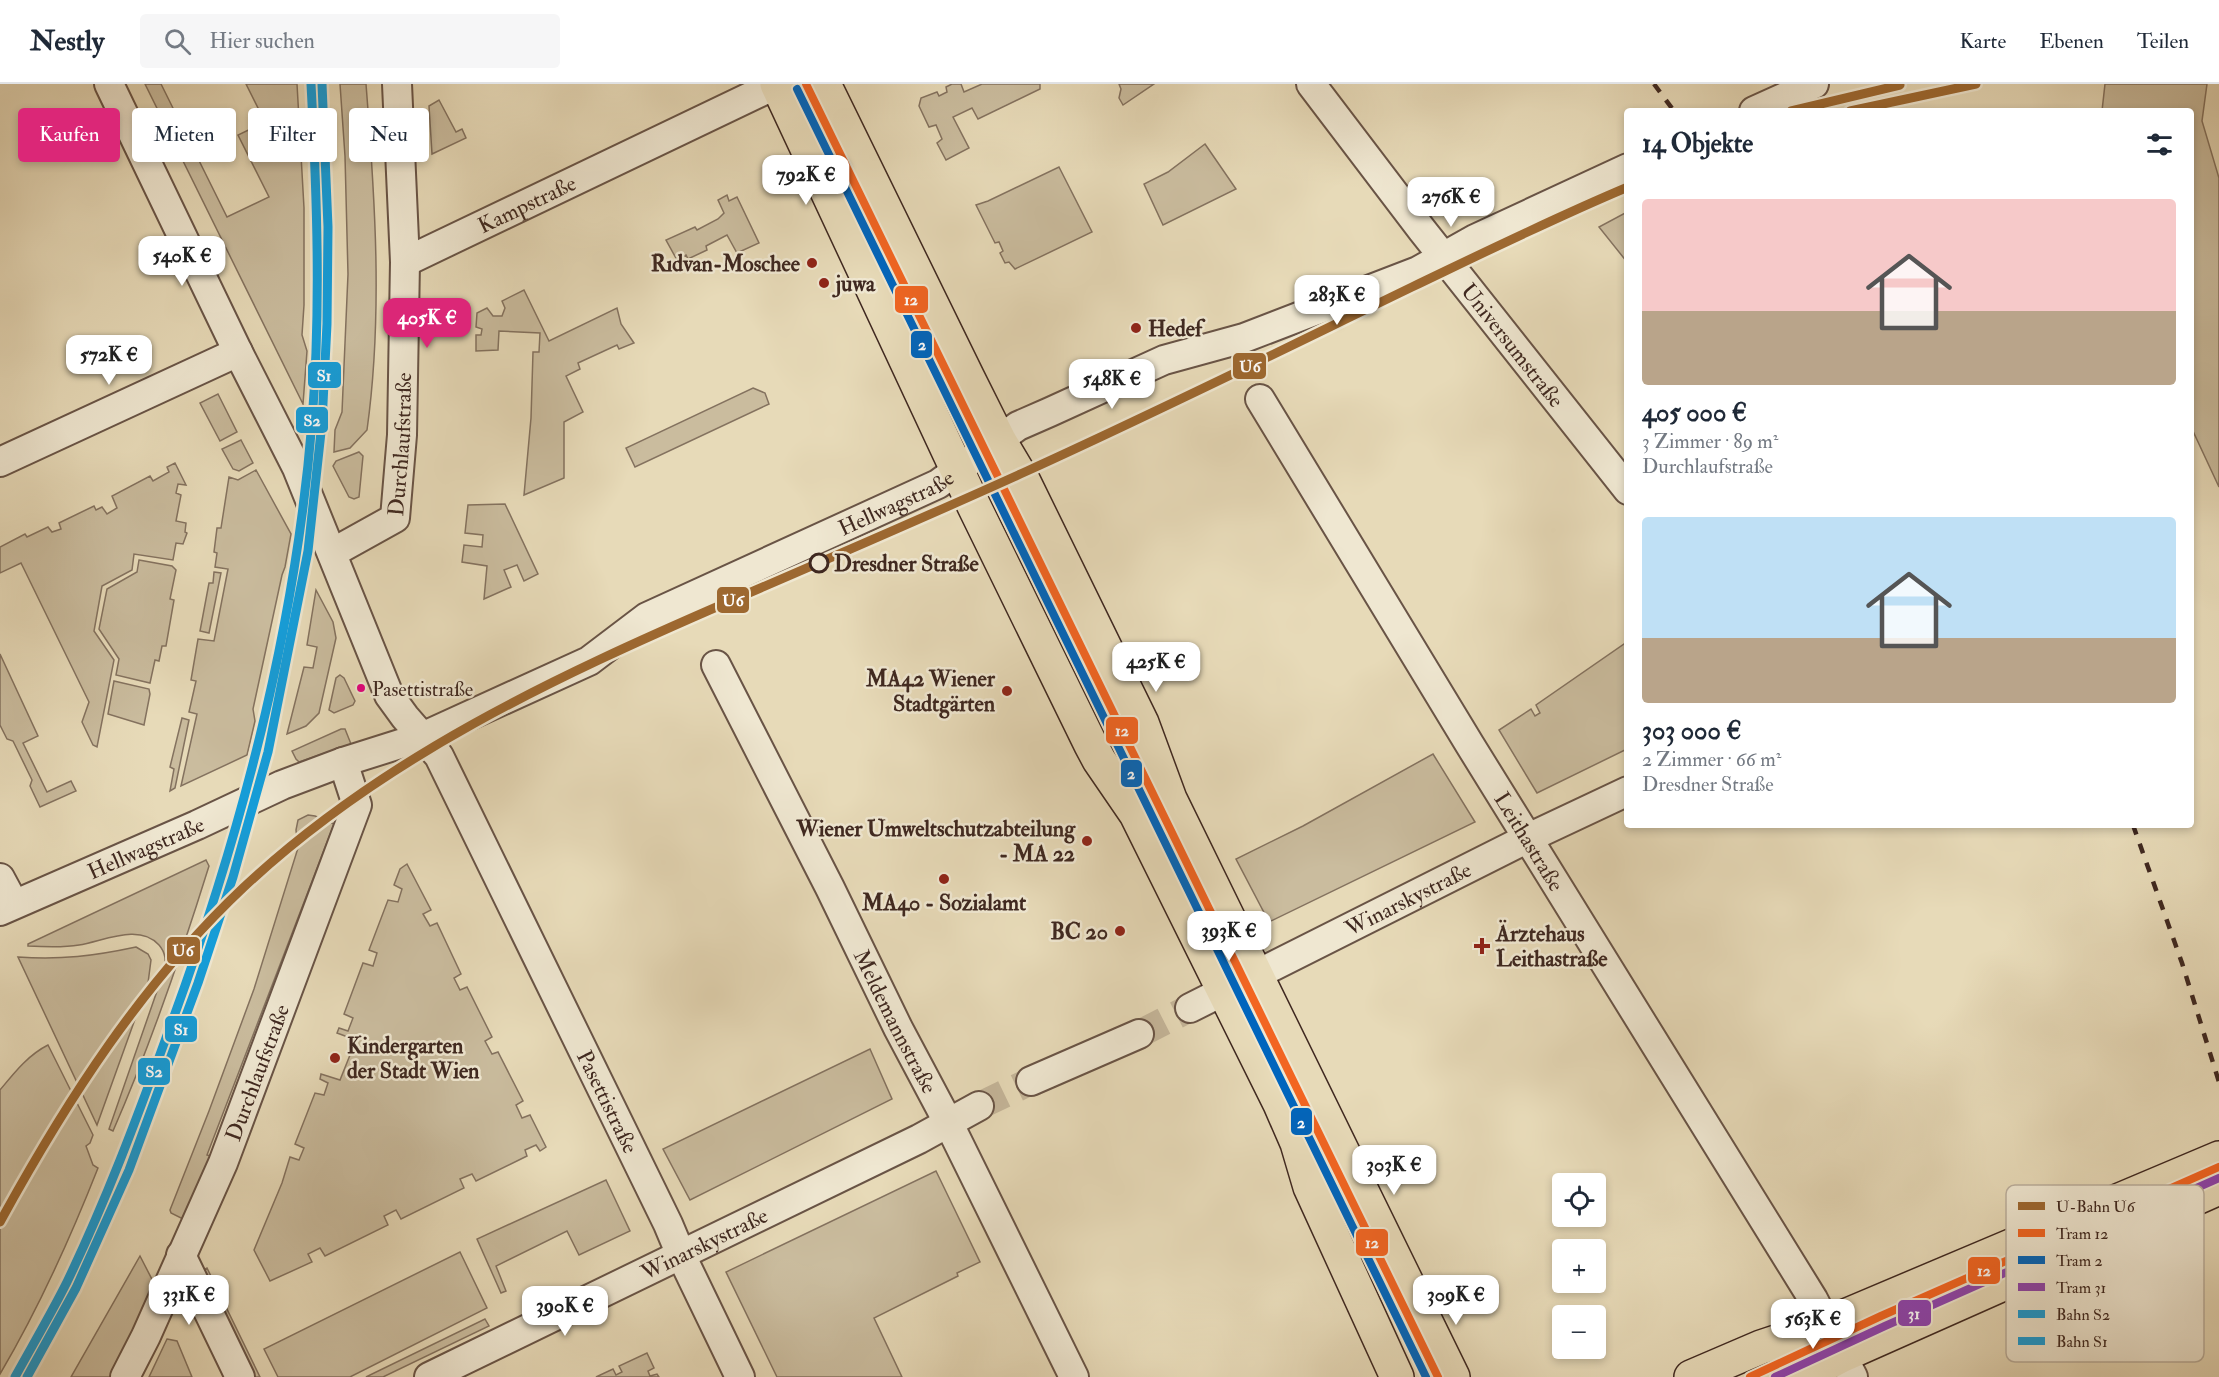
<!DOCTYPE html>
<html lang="de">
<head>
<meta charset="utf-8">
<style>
	:root { --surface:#fff; --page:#f6f6f7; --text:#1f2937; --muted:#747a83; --line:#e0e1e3; --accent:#db2777 }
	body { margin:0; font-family:"IM FELL Double Pica",serif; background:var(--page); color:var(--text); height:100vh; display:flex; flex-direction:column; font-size:22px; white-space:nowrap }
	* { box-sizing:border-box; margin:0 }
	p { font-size:20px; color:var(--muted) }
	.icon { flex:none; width:33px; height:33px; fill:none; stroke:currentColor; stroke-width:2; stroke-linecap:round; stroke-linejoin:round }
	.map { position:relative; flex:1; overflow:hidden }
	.panel { position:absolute; left:1624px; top:24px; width:570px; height:720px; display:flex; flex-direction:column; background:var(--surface); border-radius:6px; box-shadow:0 3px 9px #0003 }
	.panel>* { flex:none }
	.banner { position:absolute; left:18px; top:24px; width:570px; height:54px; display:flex; gap:12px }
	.tools { position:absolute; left:1552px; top:1089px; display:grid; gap:12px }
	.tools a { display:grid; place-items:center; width:54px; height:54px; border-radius:6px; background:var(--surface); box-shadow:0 3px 9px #0003; font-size:30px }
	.price { position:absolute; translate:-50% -51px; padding:0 14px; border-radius:12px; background:#fff; color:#222; font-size:20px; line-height:39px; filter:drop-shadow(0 2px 3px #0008) }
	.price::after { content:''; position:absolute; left:50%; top:36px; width:18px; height:14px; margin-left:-9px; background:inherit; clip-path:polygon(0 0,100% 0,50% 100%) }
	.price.on { background:var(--accent); color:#fff }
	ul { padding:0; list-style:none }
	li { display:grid; align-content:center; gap:12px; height:318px; padding:0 18px }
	li span { display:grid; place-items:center; height:186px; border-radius:6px; color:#555 }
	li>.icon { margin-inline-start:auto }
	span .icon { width:108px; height:108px; fill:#fffc; stroke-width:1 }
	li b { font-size:26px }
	h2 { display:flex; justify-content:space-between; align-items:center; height:72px; padding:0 18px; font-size:26px }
	.pill { padding:0 21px; border-radius:6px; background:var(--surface); box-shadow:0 3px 9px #0003; font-size:21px; line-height:54px }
	.pill.on { background:var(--accent); color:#fff }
	header { display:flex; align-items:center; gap:36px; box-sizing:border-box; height:84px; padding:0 30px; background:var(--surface); border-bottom:2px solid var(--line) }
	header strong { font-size:28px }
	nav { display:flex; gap:33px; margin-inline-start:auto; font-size:21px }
	.search { width:420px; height:54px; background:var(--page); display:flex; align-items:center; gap:15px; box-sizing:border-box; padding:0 21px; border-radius:6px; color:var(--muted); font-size:22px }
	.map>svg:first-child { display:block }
</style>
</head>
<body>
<header>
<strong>Nestly</strong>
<div class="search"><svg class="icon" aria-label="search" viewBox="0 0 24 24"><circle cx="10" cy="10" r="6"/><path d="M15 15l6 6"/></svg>Hier suchen</div>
<nav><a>Karte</a><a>Ebenen</a><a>Teilen</a></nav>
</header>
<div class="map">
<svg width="2219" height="1293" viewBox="0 0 2219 1293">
	<rect width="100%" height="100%" fill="#e7dab8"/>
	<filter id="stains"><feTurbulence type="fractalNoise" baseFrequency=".00333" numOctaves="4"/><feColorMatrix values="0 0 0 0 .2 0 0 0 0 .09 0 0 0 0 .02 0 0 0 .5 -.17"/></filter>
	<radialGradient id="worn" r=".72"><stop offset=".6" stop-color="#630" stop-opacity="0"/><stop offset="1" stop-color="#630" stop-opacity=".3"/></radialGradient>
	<g fill="#cabc9e" stroke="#84725f" stroke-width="1.5">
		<path d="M145,0H161L227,133L269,113L238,51L265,38L246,0H297L304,124V221L302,251L307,267L303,320Z"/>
		<path d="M340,0H366C375,115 383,231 367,346L350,364L334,368L335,346L342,328L348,190L345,72Z"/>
		<path d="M952,0H961L964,8L982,0H1040V5L978,35L972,24L953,33L969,64L946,76L937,59L942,55L936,41L929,43L919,22L921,14L937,8L939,12L947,8L946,3Z"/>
		<path d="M1119,0H1154L1123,21L1119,14L1121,5Z"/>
		<path d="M2105,0H2207L2202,37L2219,94V403L2192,345V27H2102Z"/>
		<path d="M439,16L456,48L462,45L466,54L432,70L429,22Z"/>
		<path d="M1205,60L1236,105L1163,141L1144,100L1168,88Z"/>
		<path d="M1059,83L1092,148L1015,185L1009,178L1005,179L1000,169L1003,167L999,158L995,159L976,121L988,117Z"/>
		<path d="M727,111L729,117L737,113L759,159L737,169L727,151L706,162L707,166L688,175L686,171L677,176L666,156L695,143L697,146L718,135L724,129L718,116Z"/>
		<path d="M1627,128V178L1599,143Z"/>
		<path d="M524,206L549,257L617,224L621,240L634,259L619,265L617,261L578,279L580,285L566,292L583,328L564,338V394L524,411L531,334L533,268H539L540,249L499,247L498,266L476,267V251H481L482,245L476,243L477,229L487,224L493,232H502L505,224L502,217Z"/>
		<path d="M753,304L765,309L769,320L635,383L626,364Z"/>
		<path d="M218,310L237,348L220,357L200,319Z"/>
		<path d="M241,356L253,379L239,387L233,385L222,365Z"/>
		<path d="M359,368L363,372L359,413L354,415L349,413L333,382L336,377Z"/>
		<path d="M175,379L186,401L178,400L176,409L181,411L176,437L186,439L185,448L187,449L183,460L176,459L173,476L134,470L132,486L102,502L94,547L114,576L97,663L93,661L82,638L89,618L21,479L0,489V463L25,450L27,453L48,443L52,448L61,445L59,439L94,422L96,426L102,423L107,430L117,424L112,412L150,392L153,397L169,388L167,383Z"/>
		<path d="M256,386L291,450L285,483L282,491L253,625L255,637L247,671L181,702L197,630L189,628L196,597L191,596L198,555L214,557L228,485L215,483L217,469L214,468L217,444H221L229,393L238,396Z"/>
		<path d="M505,420L538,490L524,497L517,481L504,486L511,503L484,515L487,482L462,478L464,461L482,463L483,451L465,449L468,421Z"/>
		<path d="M139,476L172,482L176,486L170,515L174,516L166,562H162L159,577L155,576L150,599L116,591L119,575L99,545L107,505L137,488Z"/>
		<path d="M214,488L221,489L209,549L200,547L209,499H213Z"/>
		<path d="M316,506L333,538L336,554L319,629L306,642L287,650L304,583L313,584L317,563L307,561Z"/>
		<path d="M1627,558V665L1537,709L1499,646L1531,625L1535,632L1540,629L1536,621Z"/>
		<path d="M0,570L38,652L23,659L47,708L71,697L76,707L40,723L30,702L32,696L13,657L7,655L0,641Z"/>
		<path d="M340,591L344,594L355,617L353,621L334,629L329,626L336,594Z"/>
		<path d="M114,597L149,605L150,610L144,641L108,630Z"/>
		<path d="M182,634L189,636L175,704L170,707L174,685L170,683Z"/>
		<path d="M341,645H345L351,660L299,678L296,675L292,667Z"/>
		<path d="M1433,670L1475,738L1269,838L1236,775L1303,742Z"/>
		<path d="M308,731L315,732L334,740L207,1071L214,1073L189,1138L171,1129L170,1126L209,1027L254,905L298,764L296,746L298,736Z"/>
		<path d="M206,776L209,782C181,872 151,960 113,1047L109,1045L164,887C166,877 166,869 159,861C139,839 104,857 79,861C62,864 45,863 28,862V860Z"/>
		<path d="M407,780L431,826L423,830L430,842L437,839L461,890L454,894L460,906L467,903L492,953L485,957L492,970L498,968L523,1017L516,1021L522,1034L530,1031L546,1063L540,1067L536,1061L525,1066L527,1072L476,1097L472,1090L460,1095L464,1104L401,1135L396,1126L384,1132L388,1141L325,1172L320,1164L308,1170L312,1178L270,1197L254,1166L282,1099L290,1073L299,1076L304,1064L295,1060L315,1009L324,1011L328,999L320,995L321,990L340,996L356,956L337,949L339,944L348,947L353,934L344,930L363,879L373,882L377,869L369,866L388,816L398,818L402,805L394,801L400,785Z"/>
		<path d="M136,863L148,870L151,876L148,899L97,1041L18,873C61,876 94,872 136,863Z"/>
		<path d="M48,961L93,1051L90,1059L86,1062L93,1081L98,1084C70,1155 39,1224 0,1290V1006C14,989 28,971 48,961Z"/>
		<path d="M870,965L892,1015L690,1116L663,1065Z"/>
		<path d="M936,1087L980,1178L957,1189L958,1192L874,1234L902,1293H777L726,1188Z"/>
		<path d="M606,1096L630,1147L579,1171L567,1147L496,1182L506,1207L501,1209L477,1155Z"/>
		<path d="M460,1168L487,1224L350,1293H278L264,1265Z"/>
		<path d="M140,1172L158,1207L134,1243L110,1293H71Z"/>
		<path d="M207,1184L260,1293H250L199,1188Z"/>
		<path d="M485,1235L489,1242L383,1293H366Z"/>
		<path d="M167,1255L177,1257L192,1293H149Z"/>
		<path d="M647,1269L654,1284L648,1287L650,1292L657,1290L659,1293H596L613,1285L616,1291L622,1288L619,1282Z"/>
	</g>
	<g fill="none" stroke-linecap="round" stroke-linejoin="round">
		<g stroke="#c5b69a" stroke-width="28" stroke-dasharray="28 14" stroke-linecap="butt">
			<path d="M1139,950L1190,924"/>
			<path d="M979,1022L1031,997"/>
		</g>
		<defs>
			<g id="minor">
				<path id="s1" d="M109,0L238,268L297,384L389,611L405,633L439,672L668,1140L681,1171L740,1293"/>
				<path id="s2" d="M1311,0L1422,146L1628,406"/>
				<path d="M1754,27L1814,0"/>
				<path id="s3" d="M405,178L777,0"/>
				<path id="s4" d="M1260,315L1470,661L1813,1215L1853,1293"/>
				<path d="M0,378L238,268"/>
				<path id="s5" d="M332,469L395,434L402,351L405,178L397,0"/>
				<path id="s6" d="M716,581L830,804L898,944L949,1040L1074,1293"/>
				<path d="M0,794L14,820"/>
				<path id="s7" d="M0,827L197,741L282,701L343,678L422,653L589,577L647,533L938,400L1018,342L1050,328L1164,276L1244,254L1418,187L1475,155L1628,84"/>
				<path id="s8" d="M1190,924L1528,754L1628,707"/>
				<path d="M1031,997L1139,950"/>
				<path d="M181,1171L240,1293"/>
				<path id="s9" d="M125,1293L146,1252L223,1079L357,721L343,678"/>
				<path id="s10" d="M429,1293L919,1055L979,1022"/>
			</g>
			<g id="major">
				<path d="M777,0L974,422L1091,661L1099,676L1136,730L1280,1020L1297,1059L1310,1103L1397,1293"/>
				<path d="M824,0L968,294L999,356L1024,398L1142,639L1170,715L1453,1293"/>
				<path d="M1691,1293L1761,1263L1812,1246L2219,1074"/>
				<path d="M1801,1293L1841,1272L2219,1104"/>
			</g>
		</defs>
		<use href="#minor" stroke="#695446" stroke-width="32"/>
		<use href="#major" stroke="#3f2820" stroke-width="36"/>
		<use href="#minor" stroke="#efe7d1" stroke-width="28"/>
		<use href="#major" stroke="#e7dab8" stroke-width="33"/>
		<g stroke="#3f2820" stroke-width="4.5" stroke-dasharray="10 10" stroke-linecap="butt">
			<path d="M1654,0L1674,27"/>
			<path d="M2133,741L2182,879L2219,998"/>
		</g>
		<defs>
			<path id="rail-1" d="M15,1293C32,1262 51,1230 67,1198C105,1119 136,1037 166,954C240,756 295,548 312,338C321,225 317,113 311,0"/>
			<path id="rail-2" d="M27,1293L76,1204L129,1086L198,899L233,793L268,668L308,467L322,339L327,240L328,143L322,0"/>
		</defs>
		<use href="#rail-1" stroke="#efe7d1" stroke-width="14"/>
		<use href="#rail-2" stroke="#efe7d1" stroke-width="14"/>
		<use href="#rail-1" stroke="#159dd9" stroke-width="9"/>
		<use href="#rail-2" stroke="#159dd9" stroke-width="9"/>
		<defs>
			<g id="tram-1">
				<path d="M806,0L1438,1293"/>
				<path d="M1750,1293L1881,1232L2219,1083"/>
			</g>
			<path id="tram-2" d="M797,5L1426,1293"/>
			<path id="tram-3" d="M1775,1293L1885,1242L2219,1094"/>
		</defs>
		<use href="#tram-1" stroke="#efe7d1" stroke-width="12"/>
		<use href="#tram-2" stroke="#efe7d1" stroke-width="12"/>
		<use href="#tram-3" stroke="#efe7d1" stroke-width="12"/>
		<use href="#tram-1" stroke="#f26522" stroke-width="8"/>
		<use href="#tram-2" stroke="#0065bd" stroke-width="8"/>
		<use href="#tram-3" stroke="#8e44ad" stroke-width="8"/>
		<defs>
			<g id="metro-1">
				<path d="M1791,27L1900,1"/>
				<path d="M1850,27L1976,0"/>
				<path d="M0,1138C67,1016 142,899 244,803C383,673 555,593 728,518C828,475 928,432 1027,387C1157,328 1284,265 1412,203C1483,169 1554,134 1628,103"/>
			</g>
		</defs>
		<use href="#metro-1" stroke="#efe7d1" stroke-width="14"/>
		<use href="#metro-1" stroke="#9d6830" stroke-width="9"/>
	</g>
	<g fill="#8f2418" stroke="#efe7d1" stroke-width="2">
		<circle cx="812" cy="179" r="6"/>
		<circle cx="824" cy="199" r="6"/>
		<circle cx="1136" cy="244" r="6"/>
		<circle cx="1007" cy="607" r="6"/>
		<circle cx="1087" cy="757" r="6"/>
		<circle cx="944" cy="795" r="6"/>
		<circle cx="1120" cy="847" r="6"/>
		<path d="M1479 853h6v6h6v6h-6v6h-6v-6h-6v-6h6z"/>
		<circle cx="335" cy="974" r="6"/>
	</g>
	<circle fill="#efe7d1" stroke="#3f2820" stroke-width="3" cx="819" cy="479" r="9"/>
	<circle fill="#e5007d" stroke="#efe7d1" stroke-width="2" cx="361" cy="604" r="5"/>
	<g text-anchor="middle" stroke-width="5" stroke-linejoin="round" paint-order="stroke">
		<g font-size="20" fill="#3f2820" stroke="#efe7d1" text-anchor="start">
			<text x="372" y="612">Pasettistraße</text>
		</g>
		<g font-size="22" fill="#3f2820" stroke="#efe7d1">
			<text dy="8" stroke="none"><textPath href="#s3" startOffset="135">Kampstraße</textPath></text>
			<text dy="8" stroke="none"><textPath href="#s2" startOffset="330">Universumstraße</textPath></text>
			<text dy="8" stroke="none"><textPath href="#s5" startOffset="146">Durchlaufstraße</textPath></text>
			<text dy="8" stroke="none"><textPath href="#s7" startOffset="987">Hellwagstraße</textPath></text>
			<text dy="8" stroke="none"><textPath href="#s4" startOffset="518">Leithastraße</textPath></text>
			<text dy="8" stroke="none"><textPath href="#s7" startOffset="159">Hellwagstraße</textPath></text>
			<text dy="8" stroke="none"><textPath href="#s8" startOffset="244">Winarskystraße</textPath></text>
			<text dy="8" stroke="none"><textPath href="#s6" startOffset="399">Meldemannstraße</textPath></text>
			<text dy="8" stroke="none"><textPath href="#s9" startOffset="332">Durchlaufstraße</textPath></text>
			<text dy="8" stroke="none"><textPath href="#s1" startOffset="1136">Pasettistraße</textPath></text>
			<text dy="8" stroke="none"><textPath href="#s10" startOffset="306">Winarskystraße</textPath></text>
		</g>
		<g font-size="22" font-weight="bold" fill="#3f2820" stroke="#efe7d1" text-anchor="end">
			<text x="800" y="187">Rıdvan-Moschee</text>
			<text x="836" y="207" text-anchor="start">juwa</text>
			<text x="1148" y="252" text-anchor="start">Hedef</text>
			<text x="995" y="602">MA42 Wiener<tspan x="995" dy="25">Stadtgärten</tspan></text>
			<text x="1075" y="752">Wiener Umweltschutzabteilung<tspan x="1075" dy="25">- MA 22</tspan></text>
			<text x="944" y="826" text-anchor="middle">MA40 - Sozialamt</text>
			<text x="1108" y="855">BC 20</text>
			<text x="1496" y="857" text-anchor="start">Ärztehaus<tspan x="1496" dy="25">Leithastraße</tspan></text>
			<text x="347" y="969" text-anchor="start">Kindergarten<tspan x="347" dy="25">der Stadt Wien</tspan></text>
		</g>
		<g font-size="22" font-weight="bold" fill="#3f2820" stroke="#efe7d1" text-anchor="start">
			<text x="834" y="487">Dresdner Straße</text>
		</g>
	</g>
	<rect x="2006" y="1101" width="198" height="177" rx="9" fill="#efe7d1" stroke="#baae9c" stroke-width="1.5"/>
	<rect x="2018" y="1118" width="27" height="8" fill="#9d6830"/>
	<rect x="2018" y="1145" width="27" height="8" fill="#f26522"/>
	<rect x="2018" y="1172" width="27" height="8" fill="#0065bd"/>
	<rect x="2018" y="1199" width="27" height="8" fill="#8e44ad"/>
	<rect x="2018" y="1226" width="27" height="8" fill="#159dd9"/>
	<rect x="2018" y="1253" width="27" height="8" fill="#159dd9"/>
	<g font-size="16" fill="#3f2820">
		<text x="2056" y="1128">U-Bahn U6</text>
		<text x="2056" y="1155">Tram 12</text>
		<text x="2056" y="1182">Tram 2</text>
		<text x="2056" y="1209">Tram 31</text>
		<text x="2056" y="1236">Bahn S2</text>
		<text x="2056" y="1263">Bahn S1</text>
	</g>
	<g stroke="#efe7d1" stroke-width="2">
		<rect x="894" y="201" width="35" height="29" rx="6" fill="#f26522"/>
		<rect x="910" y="246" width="23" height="29" rx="6" fill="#0065bd"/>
		<rect x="1232" y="268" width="35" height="28" rx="6" fill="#9d6830"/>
		<rect x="307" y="277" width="35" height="28" rx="6" fill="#159dd9"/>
		<rect x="295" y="322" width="34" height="28" rx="6" fill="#159dd9"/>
		<rect x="716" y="502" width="34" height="28" rx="6" fill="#9d6830"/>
		<rect x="1105" y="632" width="34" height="29" rx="6" fill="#f26522"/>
		<rect x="1120" y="675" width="23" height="29" rx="6" fill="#0065bd"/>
		<rect x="166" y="852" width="35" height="29" rx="6" fill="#9d6830"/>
		<rect x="164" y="931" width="34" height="28" rx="6" fill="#159dd9"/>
		<rect x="137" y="973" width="34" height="29" rx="6" fill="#159dd9"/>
		<rect x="1290" y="1023" width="23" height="29" rx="6" fill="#0065bd"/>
		<rect x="1355" y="1144" width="34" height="29" rx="6" fill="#f26522"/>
		<rect x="1967" y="1172" width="34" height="29" rx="6" fill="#f26522"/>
		<rect x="1897" y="1215" width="35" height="28" rx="6" fill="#8e44ad"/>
	</g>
	<g font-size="16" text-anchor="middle" font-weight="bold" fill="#fff">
		<text x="911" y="221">12</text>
		<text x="922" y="266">2</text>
		<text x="1250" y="288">U6</text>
		<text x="324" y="297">S1</text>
		<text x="312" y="342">S2</text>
		<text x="733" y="522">U6</text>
		<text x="1122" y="652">12</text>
		<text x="1131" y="695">2</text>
		<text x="183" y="872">U6</text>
		<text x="181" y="951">S1</text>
		<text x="154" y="993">S2</text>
		<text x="1301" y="1044">2</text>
		<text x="1372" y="1164">12</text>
		<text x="1984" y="1192">12</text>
		<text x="1914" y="1235">31</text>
	</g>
	<rect width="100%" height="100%" filter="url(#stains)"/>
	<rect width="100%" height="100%" fill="url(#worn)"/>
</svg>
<div class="tools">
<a><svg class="icon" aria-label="locate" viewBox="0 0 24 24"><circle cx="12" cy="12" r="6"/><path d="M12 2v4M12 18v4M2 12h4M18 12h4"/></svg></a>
<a>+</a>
<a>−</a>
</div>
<b class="price" style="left:806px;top:122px">792K €</b>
<b class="price" style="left:1451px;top:144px">276K €</b>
<b class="price" style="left:182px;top:203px">540K €</b>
<b class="price" style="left:1337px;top:242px">283K €</b>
<b class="price on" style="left:427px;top:265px">405K €</b>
<b class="price" style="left:109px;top:302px">572K €</b>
<b class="price" style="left:1112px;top:326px">548K €</b>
<b class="price" style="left:1156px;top:609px">425K €</b>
<b class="price" style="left:1229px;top:878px">393K €</b>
<b class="price" style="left:1394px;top:1112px">303K €</b>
<b class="price" style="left:189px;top:1242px">331K €</b>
<b class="price" style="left:1456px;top:1242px">309K €</b>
<b class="price" style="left:565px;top:1253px">390K €</b>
<b class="price" style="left:1813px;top:1266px">563K €</b>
<div class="banner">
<a class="pill on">Kaufen</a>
<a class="pill">Mieten</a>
<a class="pill">Filter</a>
<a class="pill">Neu</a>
</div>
<section class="panel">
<h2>14 Objekte<svg class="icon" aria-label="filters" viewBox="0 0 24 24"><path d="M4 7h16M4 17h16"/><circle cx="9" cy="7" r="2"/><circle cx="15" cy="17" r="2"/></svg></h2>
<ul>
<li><span style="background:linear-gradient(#f6c9c9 60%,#b9a48a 0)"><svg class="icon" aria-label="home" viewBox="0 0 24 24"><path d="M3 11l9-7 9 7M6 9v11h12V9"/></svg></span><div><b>405 000 €</b><p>3 Zimmer · 89 m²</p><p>Durchlaufstraße</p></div></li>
<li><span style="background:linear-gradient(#bfe0f5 65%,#b9a48a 0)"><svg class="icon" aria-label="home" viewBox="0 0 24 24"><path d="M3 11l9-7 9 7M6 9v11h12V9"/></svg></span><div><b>303 000 €</b><p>2 Zimmer · 66 m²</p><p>Dresdner Straße</p></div></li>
</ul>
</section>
</div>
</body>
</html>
